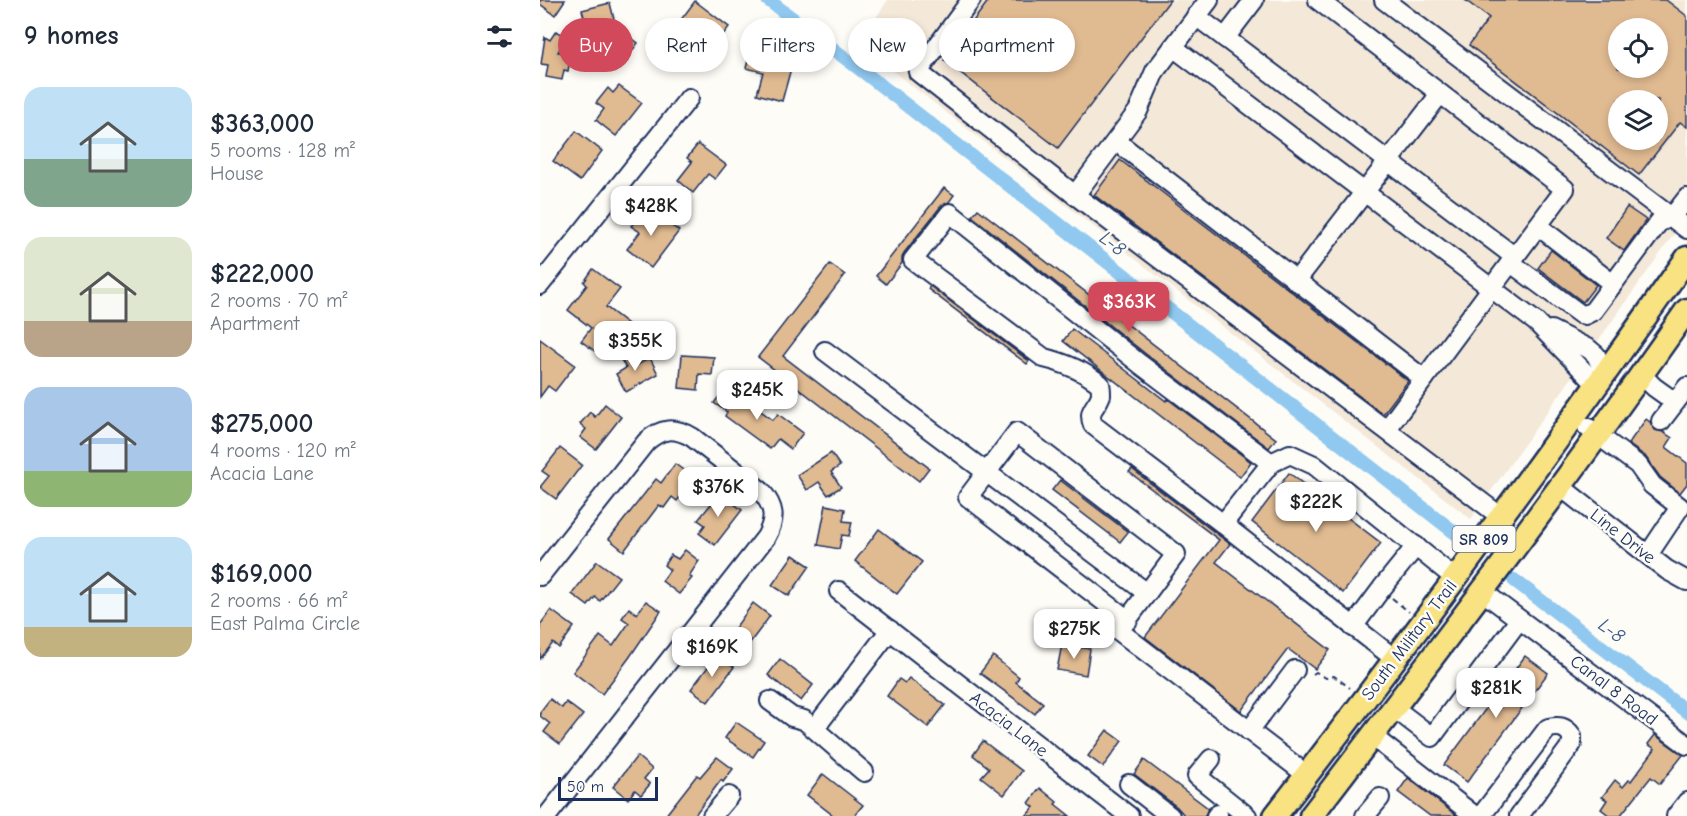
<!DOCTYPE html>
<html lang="en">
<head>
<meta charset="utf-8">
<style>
	:root { --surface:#fff; --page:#f2f2f3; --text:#1f2937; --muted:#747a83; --accent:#d1495b }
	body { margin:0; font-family:"Comic Neue",sans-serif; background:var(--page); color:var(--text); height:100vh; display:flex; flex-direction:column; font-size:22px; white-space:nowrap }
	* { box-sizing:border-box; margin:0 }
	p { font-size:20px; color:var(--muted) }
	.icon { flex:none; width:33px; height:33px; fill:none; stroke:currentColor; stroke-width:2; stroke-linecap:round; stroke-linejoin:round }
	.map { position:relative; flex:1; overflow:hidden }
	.sheet { display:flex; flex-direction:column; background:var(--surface); width:540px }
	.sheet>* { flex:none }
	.hud { position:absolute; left:18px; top:18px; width:570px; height:54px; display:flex; gap:12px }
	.buttons { position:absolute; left:1068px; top:18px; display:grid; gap:12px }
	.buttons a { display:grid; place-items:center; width:60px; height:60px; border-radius:50%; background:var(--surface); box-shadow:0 3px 9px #0003; font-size:30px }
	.scale { position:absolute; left:18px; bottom:15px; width:100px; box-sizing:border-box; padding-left:6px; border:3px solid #1b2f5e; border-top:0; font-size:16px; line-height:21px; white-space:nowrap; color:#1b2f5e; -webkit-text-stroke:4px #fdfcf7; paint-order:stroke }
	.price { position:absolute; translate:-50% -51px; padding:0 14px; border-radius:12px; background:#fff; color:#222; font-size:20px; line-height:39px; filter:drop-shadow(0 2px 3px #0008) }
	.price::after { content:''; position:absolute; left:50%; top:36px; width:18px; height:14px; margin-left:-9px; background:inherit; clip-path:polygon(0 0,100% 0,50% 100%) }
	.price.active { background:var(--accent); color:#fff }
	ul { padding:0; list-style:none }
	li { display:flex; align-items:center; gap:18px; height:150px; padding:0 24px }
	li span { display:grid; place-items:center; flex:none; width:168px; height:120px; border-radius:18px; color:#555 }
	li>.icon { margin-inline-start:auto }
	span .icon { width:72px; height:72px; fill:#fffc; stroke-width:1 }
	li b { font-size:26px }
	h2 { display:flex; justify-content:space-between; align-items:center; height:72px; padding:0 24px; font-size:26px }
	.pill { padding:0 21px; border-radius:27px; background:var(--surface); box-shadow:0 3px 9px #0003; font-size:21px; line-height:54px }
	.pill.active { background:var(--accent); color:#fff }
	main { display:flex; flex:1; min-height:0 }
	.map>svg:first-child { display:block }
</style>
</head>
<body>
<main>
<section class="sheet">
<h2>9 homes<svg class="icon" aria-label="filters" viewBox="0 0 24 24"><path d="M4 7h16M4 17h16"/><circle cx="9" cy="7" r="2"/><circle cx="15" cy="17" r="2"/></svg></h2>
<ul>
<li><span style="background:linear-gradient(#bfe0f5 60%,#7fa58c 0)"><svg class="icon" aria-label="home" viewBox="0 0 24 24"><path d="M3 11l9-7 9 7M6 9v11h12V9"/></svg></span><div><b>$363,000</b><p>5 rooms · 128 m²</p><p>House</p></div></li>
<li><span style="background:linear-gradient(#dfe7d0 70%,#b9a48a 0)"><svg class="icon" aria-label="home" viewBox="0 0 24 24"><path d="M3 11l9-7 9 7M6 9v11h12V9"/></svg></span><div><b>$222,000</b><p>2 rooms · 70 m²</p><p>Apartment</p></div></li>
<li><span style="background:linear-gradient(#a9c7e8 70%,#8fb573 0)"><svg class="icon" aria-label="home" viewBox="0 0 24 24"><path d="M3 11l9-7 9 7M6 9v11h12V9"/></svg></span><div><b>$275,000</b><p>4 rooms · 120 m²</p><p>Acacia Lane</p></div></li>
<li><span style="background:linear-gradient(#bfe0f5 75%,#c2b280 0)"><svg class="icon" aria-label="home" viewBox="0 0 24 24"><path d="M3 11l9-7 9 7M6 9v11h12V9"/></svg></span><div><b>$169,000</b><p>2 rooms · 66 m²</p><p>East Palma Circle</p></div></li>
</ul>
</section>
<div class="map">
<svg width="1147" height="816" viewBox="0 0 1147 816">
	<rect width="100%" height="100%" fill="#fdfcf7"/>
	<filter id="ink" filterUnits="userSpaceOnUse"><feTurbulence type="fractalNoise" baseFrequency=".0167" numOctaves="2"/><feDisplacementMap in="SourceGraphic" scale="12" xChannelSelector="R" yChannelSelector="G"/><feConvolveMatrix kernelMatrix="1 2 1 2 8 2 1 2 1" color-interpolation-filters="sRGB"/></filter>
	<g filter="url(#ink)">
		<path fill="#f4e8d8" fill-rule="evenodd" d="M348,0H1147V216L931,519L318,44ZM1078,28H1118V68H1078ZM1078,100H1118V140H1078Z"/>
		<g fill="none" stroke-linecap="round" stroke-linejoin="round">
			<g stroke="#90c8ef" stroke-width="14">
				<path d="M228,0L325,73L923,539"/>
				<path d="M974,580L1147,712"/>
			</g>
		</g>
		<g fill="#e0ba91" stroke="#1b2f5e" stroke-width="1.5" fill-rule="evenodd">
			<path d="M0,0H25L15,15L0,4Z"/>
			<path d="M449,0H630L518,148L404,60Z"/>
			<path d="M925,0H1126L1147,16V127L1140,122L1099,175L929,45L949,18ZM1078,28H1118V68H1078ZM1078,100H1118V140H1078Z"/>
			<path d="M155,1L189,27L170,52L144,33L131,51L115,38L126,23L134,29Z"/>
			<path d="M70,3L76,27L49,34L42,10Z"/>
			<path d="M81,30L98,43L82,64L65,51Z"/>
			<path d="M16,31L27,38L18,52L31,54L28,71L24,70L22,80L6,77L8,65L1,64L5,37L10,40Z"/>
			<path d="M211,49L253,61L242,101L217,94L223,72L206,68Z"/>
			<path d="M79,86L102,103L76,136L56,120L64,109L56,103L68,88L73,93Z"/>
			<path d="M36,131L62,151L40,181L13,161Z"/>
			<path d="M158,144L186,165L175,179L168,174L153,193L138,180L152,162L147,158Z"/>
			<path d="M580,160L868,381L843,414L554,195Z"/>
			<path d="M404,188L414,195L409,202L401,206L364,253L362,258V263L346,284L336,276Z"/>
			<path d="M106,207L139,231L111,268L87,249L100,232L91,226Z"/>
			<path d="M1087,207L1106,220L1084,251L1066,238Z"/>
			<path d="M438,209L736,439L729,448L607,355L432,216Z"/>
			<path d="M1011,250L1056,285L1043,302L998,268Z"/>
			<path d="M290,264L305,275L243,356L389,468L379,481L218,357Z"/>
			<path d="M53,269L80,289L66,307L88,324L63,357L41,341L51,328L28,310L47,285L44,282Z"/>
			<path d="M390,286L489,361L487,364L388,289Z"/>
			<path d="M532,329L626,401L628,399L711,462L700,477L523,341Z"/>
			<path d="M0,339L35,365L15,391L8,386L0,397Z"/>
			<path d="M90,352L97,365L110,358L118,374L86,392L76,374L86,368L80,358Z"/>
			<path d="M142,355L174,357L172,375L159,374L158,390L139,388Z"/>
			<path d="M186,387L200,397L202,393L214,403L213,405L233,420L238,414L263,433L251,449L238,439L230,449L185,416L187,412L174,403Z"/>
			<path d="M65,404L81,417L56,449L40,437L46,429L40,424L50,412L55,417Z"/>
			<path d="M1106,419L1110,422L1115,430L1123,432L1132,438L1126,447L1147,463V484L1140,493L1120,477L1105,456L1088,444Z"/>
			<path d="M20,448L42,465L16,499L0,487L9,476L2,471Z"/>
			<path d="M291,453L300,466L291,472L301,487L288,495L279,482L267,490L257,475Z"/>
			<path d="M135,464L150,475L144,483L149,486L137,501L132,497L124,508L119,505L84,551L69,539L116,479L121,483Z"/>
			<path d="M592,469L690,544L676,562L790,650L775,669L748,649L701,711L605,637L679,540L589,472Z"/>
			<path d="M749,473L841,543L803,593L712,522Z"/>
			<path d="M520,480L588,532L580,542L512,490Z"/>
			<path d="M180,493L202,510L175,545L159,533L165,525L158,520Z"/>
			<path d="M286,505L305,509L303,521L312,522L309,536L302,535L299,549L278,545Z"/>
			<path d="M339,529L382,562L357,594L315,561Z"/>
			<path d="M145,550L159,561L149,576L152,578L139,594L122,581L130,570L124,565L131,555L138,559Z"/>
			<path d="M253,555L270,566L249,596L232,585Z"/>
			<path d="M57,561L79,577L60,601L55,597L48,606L32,594Z"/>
			<path d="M106,601L121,611L89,658L62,694L33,672L60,636L73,646L89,623L82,618L89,608L97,614Z"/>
			<path d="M213,603L230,616L206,648L190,635Z"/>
			<path d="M11,610L34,627L19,648L13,643L0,659V625Z"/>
			<path d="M522,644L550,649L546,675L517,670Z"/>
			<path d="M177,655L194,667L168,702L151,689Z"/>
			<path d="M453,656L479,677L476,682L503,703L495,714L440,673Z"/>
			<path d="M985,656L1008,673L927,782L904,765Z"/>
			<path d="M240,659L273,685L261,701L228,675Z"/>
			<path d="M369,678L405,705L388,727L347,696L359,679L365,683Z"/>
			<path d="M10,699L22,708L26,702L43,715L20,744L4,732L10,724L0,716V712Z"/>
			<path d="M196,722L224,741L213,757L185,738Z"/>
			<path d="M567,730L582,741L563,767L548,756Z"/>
			<path d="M1115,735L1143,755L1120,784L1111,777L1080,816H1070L1061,809L1067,800L1062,797L1075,780L1083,787L1089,780L1091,781L1115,749L1108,744Z"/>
			<path d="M443,741L482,771L464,795L441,777L449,768L433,755Z"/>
			<path d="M97,756L112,769L104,779L110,784L101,795L95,790L88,799L73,787Z"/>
			<path d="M177,757L193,769L183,782L181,780L154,816H125L157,775L160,777Z"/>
			<path d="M604,760L668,808L665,816H645L637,807L594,774Z"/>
			<path d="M283,774L323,805L314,816H294L267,795Z"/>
			<path d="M868,778L917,816H890L858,792Z"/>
			<path d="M500,788L517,802L515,804L530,816H486L494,807L489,803Z"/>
		</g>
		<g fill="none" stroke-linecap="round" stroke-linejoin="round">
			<defs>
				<g id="minor">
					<path d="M431,0L378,72L535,195L960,516"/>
					<path d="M778,0L1025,189L847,429"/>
					<path d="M844,0L1147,229"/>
					<path d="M656,16L975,257"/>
					<path d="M685,38L714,0"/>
					<path d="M633,47L996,322L1057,385"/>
					<path d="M576,141L884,379"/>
					<path d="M535,195L598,111L615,71L669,0"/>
					<path d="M998,226L1073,284"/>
					<path d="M971,263L1040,314L1045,315L1053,311L1119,222L1132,217L1147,198"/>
					<path d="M756,281L900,94"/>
					<path d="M0,285L149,98"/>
					<path d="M1011,330L1049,349L1056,355L1065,375"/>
					<path d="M285,351L607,593"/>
					<path d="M1101,374L1114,387L1135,402"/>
					<path d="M1121,421L1147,387"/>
					<path d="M1047,427L1098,465L1112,485L1140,507L1108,555"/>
					<path d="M1021,487L1127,570L1147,581"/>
					<path d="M683,524L731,463"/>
					<path d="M0,576L106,442C121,428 134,427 152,437L221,491C235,507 236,519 226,537L7,816"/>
					<path d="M299,591L589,816"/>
					<path d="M943,592L1147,745"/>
					<path d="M588,620L428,497L477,432L636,554L579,631L767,775"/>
					<path d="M813,627L842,588L876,546"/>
					<path d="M855,659L683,524L553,425C547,409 556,409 561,395C561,393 561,387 560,384C544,371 525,363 504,358L373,260L410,213L600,364L731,463L750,454L774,465L916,579"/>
					<path d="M230,701L252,717L264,720L324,772"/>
					<path d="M854,708L892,737L979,620"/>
					<path d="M275,728L350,630"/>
					<path d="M709,731L755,670"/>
					<path d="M832,736L935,816"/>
					<path d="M671,759L657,776L707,816"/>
					<path d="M589,784L630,816"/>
					<path d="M172,816L189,796"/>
					<path d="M676,816L678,814"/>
					<path d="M825,816L840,798"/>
					<path d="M941,816L1008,728C1019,726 1025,726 1032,736V744L979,816"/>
					<path d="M1136,816L1147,802"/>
				</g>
				<g id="major">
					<path d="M735,816C877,633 1014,447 1147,258"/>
					<path d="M771,816C899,649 1027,482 1147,310"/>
				</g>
			</defs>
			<use href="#minor" stroke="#1b2f5e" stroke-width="22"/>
			<use href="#major" stroke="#1b2f5e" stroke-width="27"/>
			<g stroke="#1b2f5e" stroke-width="2" stroke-dasharray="6 4.5" stroke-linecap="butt">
				<path d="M852,598L869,612"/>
				<path d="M773,674L776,672L786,678L794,676L810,688"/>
			</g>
			<use href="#minor" stroke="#fdfcf7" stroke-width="18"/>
			<use href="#major" stroke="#f8e281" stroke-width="22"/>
		</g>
	</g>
	<g text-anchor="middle" stroke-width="5" stroke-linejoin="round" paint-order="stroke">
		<rect fill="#fdfcf7" stroke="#5f6c8c" stroke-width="1.5" x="912.5" y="526" width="63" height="26" rx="4.5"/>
		<g font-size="16" font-weight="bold" fill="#1b2f5e">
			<text x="944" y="545">SR 809</text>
		</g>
		<g font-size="18" fill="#1b2f5e" stroke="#fdfcf7">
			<text transform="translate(1083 536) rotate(38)" y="6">Line Drive</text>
			<text transform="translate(869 640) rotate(-53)" y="6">South Military Trail</text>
			<text transform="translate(1074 690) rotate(37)" y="6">Canal 8 Road</text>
			<text transform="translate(469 724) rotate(38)" y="6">Acacia Lane</text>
		</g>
		<g font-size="20" font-style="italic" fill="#3e5d8a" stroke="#fdfcf7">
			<text transform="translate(573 243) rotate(38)" y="7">L-8</text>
			<text transform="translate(1072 630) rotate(37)" y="7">L-8</text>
		</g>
	</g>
</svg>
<div class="buttons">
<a><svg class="icon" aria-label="locate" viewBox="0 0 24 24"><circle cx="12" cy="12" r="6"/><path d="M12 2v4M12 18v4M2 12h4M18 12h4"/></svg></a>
<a><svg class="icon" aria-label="layers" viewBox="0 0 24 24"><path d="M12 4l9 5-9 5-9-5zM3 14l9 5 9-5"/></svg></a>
</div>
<div class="scale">50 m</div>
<b class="price" style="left:111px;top:237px">$428K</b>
<b class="price active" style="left:589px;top:333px">$363K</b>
<b class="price" style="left:95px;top:372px">$355K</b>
<b class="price" style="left:217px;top:421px">$245K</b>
<b class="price" style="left:178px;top:518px">$376K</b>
<b class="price" style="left:776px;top:533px">$222K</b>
<b class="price" style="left:534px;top:660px">$275K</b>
<b class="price" style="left:172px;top:678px">$169K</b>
<b class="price" style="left:956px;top:719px">$281K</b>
<div class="hud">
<a class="pill active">Buy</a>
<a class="pill">Rent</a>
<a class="pill">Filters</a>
<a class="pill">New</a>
<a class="pill">Apartment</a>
</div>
</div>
</main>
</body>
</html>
